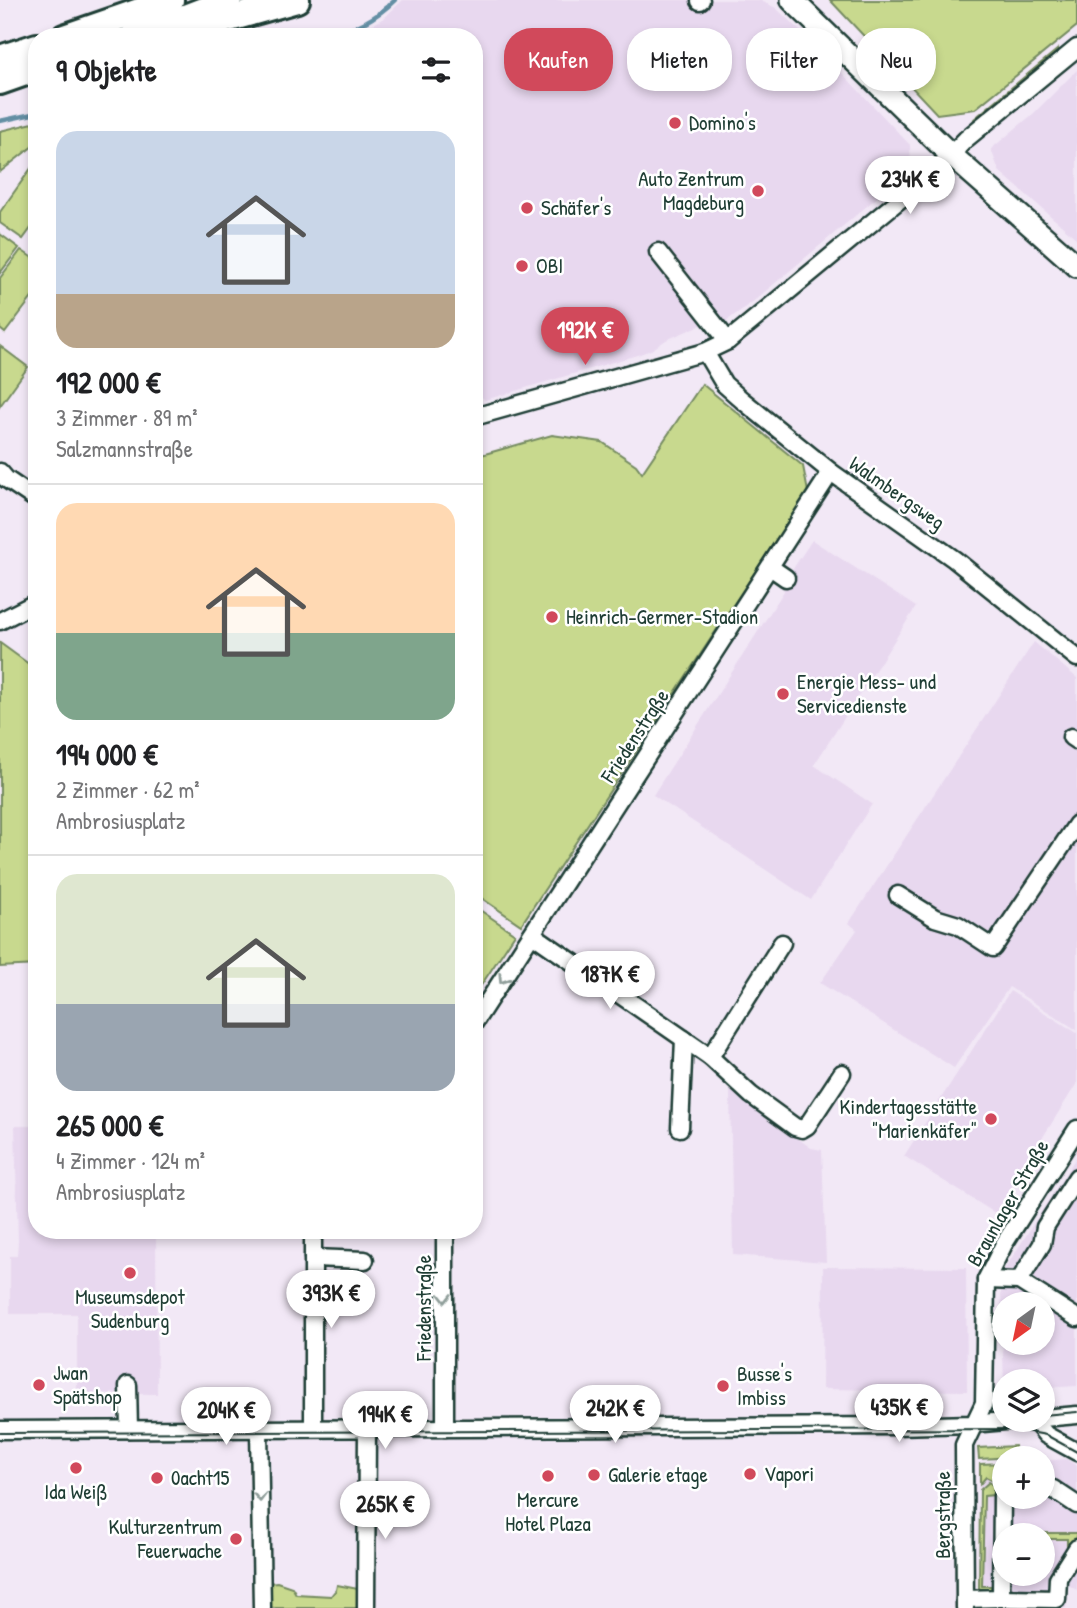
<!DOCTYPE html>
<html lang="de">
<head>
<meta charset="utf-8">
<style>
	:root { --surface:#fff; --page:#f2f2f2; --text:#202124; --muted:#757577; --line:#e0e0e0; --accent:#d1495b }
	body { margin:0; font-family:"Patrick Hand",sans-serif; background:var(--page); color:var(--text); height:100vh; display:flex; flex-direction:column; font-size:26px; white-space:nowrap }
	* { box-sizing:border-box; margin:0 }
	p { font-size:23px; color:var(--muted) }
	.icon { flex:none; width:38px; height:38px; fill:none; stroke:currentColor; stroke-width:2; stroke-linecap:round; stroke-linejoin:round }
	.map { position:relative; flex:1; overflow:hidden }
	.panel { position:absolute; left:28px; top:28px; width:455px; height:1211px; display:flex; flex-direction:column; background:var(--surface); border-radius:28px; box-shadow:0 4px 10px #0003 }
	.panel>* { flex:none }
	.banner { position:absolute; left:504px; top:28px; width:467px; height:63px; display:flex; gap:14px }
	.needle { width:46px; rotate:213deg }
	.controls { position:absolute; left:992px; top:1292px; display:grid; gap:14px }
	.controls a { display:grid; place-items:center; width:63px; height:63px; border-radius:50%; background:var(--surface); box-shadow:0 4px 10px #0003; font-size:35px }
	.price { position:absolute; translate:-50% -60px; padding:0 16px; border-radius:24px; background:#fff; color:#222; font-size:23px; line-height:46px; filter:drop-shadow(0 2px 4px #0008) }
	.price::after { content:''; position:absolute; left:50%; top:42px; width:21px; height:16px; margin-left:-10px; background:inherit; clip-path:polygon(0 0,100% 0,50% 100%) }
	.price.selected { background:var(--accent); color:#fff }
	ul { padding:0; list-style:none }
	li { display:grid; align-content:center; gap:14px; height:371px; padding:0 28px }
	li+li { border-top:2px solid var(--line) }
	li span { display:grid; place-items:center; height:217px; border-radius:21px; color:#555 }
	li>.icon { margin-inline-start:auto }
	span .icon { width:126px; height:126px; fill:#fffc; stroke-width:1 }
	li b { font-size:30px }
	h2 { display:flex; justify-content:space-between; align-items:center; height:84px; padding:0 28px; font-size:30px }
	.tag { padding:0 24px; border-radius:28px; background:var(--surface); box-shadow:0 4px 10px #0003; font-size:24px; line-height:63px }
	.tag.selected { background:var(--accent); color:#fff }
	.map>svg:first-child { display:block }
</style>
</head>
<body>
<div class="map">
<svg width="1077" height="1608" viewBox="0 0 1077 1608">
	<rect width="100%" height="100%" fill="#f2e8f6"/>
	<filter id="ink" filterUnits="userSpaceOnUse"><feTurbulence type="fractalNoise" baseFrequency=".0143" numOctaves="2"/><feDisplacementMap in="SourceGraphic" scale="14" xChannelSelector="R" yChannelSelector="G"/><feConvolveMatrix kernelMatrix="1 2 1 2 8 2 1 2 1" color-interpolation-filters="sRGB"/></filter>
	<g filter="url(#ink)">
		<g fill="#e8d8ef" fill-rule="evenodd">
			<path d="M403,0H759L776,8L826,56L910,145L911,169L755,300L717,328L701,325L666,340L651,350L637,355L485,400L474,390V37H345L366,29L384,18Z"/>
			<path d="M1077,70V239L999,171L991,149L1033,114Z"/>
			<path d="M812,540L916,607L814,765L872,804L811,900L653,795L784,591L783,584Z"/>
			<path d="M1034,642L1077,678V1030L1009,987L954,1068L820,983L857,930L849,923Z"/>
			<path d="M1010,991L1077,1033V1083L995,1213L904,1156Z"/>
			<path d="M730,1089L811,1148L822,1150L826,1262L733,1255Z"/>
			<path d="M15,1126H37V1230H156L157,1394L77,1393V1314H10V1256H17L18,1241Z"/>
			<path d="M1077,1156V1386L1043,1388V1381H1004V1385L1001,1292L1004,1270ZM1004,1304H1043V1342H1004Z"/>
			<path d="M823,1267L966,1268L967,1391L822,1389Z"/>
			<path d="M1066,1459L1077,1466V1590L1068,1585L1066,1608H979L980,1464L1004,1463V1496H1043V1461ZM1004,1535H1043V1573H1004Z"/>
		</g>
		<g fill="#c8d98e" stroke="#748b61" stroke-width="2">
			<path d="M830,0H1077V26L975,109L937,114Z"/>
			<path d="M1058,49L1059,54L973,124L974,119Z"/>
			<path d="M37,122V148L33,146L0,172V131Z"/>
			<path d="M37,160V220L23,239L0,223V212Z"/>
			<path d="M0,234L19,248L0,273Z"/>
			<path d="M21,250L37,261V291L5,333L0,329V278Z"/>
			<path d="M0,346L28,367L0,406Z"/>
			<path d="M702,384L803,466L808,492L521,925L474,893V708L479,701H474V457L552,435L602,442L636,465L642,473Z"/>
			<path d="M0,643L37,670V965L0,967Z"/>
			<path d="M474,906L515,934L474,996Z"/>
			<path d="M1015,1446L1016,1457L979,1459L978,1448Z"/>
			<path d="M1004,1463V1478L999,1484L986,1477L980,1484V1464Z"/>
			<path d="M989,1482L996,1488L994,1495L984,1496L982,1586H992L990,1591L979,1592L980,1490Z"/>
			<path d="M1009,1533H1077V1538L1067,1549V1539H1043V1535H1009Z"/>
			<path d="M277,1582L292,1587L296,1594L331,1596L336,1590L337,1585L358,1589L357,1608H268L269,1583Z"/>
		</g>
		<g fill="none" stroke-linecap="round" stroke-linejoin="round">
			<g stroke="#648fa4" stroke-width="4.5">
				<path d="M327,37C354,29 375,20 395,0"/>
				<path d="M0,121L37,113"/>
			</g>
			<defs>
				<g id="minor">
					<path d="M700,1L701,0"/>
					<path d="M658,252L728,341"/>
					<path d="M705,352L724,384L742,400L831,472L954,559L1077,658"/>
					<path d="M474,417L705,352L728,341L937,169L966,139L1077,48"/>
					<path d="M0,472L6,479L37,500"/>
					<path d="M770,567L786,578"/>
					<path d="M0,621L37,602"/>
					<path d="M1071,737L1077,741"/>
					<path d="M898,895L935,918L958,925L993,948L1077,824"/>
					<path d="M532,934L710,1057L751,1095L795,1127L802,1129L807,1126L842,1073"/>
					<path d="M474,1023L831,472"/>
					<path d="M710,1057L782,943"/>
					<path d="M680,1128L684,1039"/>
					<path d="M313,1258L365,1260"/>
					<path d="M986,1280L1019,1281L1077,1318"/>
					<path d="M1019,1281L1042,1244L1045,1227L1077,1177"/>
					<path d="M128,1385L129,1429"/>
					<path d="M1043,1418L1077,1415"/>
					<path d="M1033,1419L1046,1435L1077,1452"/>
					<path d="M313,1428V1230"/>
					<path d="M445,1428V1230"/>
					<path d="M259,1429L262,1608"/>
					<path d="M0,1430L897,1426L972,1424L1027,1419"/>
					<path d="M1043,1486L1053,1489L1077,1505"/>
					<path d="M1001,1598L1057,1599L1058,1578L1077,1548"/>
					<path d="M965,1599L1001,1598L1002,1496L1004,1488"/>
					<path d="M366,1608L367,1428"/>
					<path d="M965,1608L964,1445L984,1403L986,1280L1004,1244L1077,1129"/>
				</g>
				<path id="major" d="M792,0L951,155L1077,266"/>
				<g id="highway">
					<path d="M64,37L171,0"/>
					<path d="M133,37L229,0"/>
					<path d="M166,37L297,0"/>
					<path d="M0,58L37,46"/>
					<path d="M0,82L37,69"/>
				</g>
			</defs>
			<use href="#minor" stroke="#1f3d34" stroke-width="21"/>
			<use href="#major" stroke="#1f3d34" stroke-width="26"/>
			<use href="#highway" stroke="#1f3d34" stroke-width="30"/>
			<use href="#minor" stroke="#fff" stroke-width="16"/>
			<use href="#major" stroke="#fff" stroke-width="21"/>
			<use href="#highway" stroke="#fff" stroke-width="24"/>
			<g stroke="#1f3d34" stroke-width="2">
				<path d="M1043,1415L1077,1412"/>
				<path d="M0,1433L1014,1429L1046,1435L1077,1452"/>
			</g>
		</g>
		<defs><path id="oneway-chevron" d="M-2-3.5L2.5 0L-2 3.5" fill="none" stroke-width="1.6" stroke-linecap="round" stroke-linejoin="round" transform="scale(1.75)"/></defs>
		<g stroke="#8f9e9a">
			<use href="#oneway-chevron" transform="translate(503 979) rotate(123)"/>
			<use href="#oneway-chevron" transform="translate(445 1298) rotate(90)"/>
			<use href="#oneway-chevron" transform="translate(260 1497) rotate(89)"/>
		</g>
	</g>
	<g fill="#d1495b" stroke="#fff" stroke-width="2.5">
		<circle cx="675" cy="123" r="7"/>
		<circle cx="758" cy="191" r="7"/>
		<circle cx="527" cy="208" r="7"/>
		<circle cx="522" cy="266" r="7"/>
		<circle cx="552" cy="617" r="7"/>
		<circle cx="783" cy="694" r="7"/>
		<circle cx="991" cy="1119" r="7"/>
		<circle cx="130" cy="1273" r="7"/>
		<circle cx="39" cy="1385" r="7"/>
		<circle cx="723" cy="1386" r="7"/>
		<circle cx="76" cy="1468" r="7"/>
		<circle cx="750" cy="1474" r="7"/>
		<circle cx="594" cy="1475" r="7"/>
		<circle cx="548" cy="1476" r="7"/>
		<circle cx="157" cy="1478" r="7"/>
		<circle cx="236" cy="1539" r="7"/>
	</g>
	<g text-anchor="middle" stroke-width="5" stroke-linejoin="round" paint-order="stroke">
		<g font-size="21" fill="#1f3d34" stroke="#fff" text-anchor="start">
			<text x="689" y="130">Domino's</text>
			<text x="744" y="186" text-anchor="end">Auto Zentrum<tspan x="744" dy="24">Magdeburg</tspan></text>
			<text x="541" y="215">Schäfer's</text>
			<text x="536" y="273">OBI</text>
			<text x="566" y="624">Heinrich-Germer-Stadion</text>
			<text x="797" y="689">Energie Mess- und<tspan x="797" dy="24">Servicedienste</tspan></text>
			<text x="977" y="1114" text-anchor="end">Kindertagesstätte<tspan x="977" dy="24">"Marienkäfer"</tspan></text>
			<text x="130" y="1304" text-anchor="middle">Museumsdepot<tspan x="130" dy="24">Sudenburg</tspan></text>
			<text x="53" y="1380">Jwan<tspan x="53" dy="24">Spätshop</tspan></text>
			<text x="737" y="1381">Busse's<tspan x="737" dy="24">Imbiss</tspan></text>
			<text x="764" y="1481">Vapori</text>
			<text x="608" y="1482">Galerie etage</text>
			<text x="171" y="1485">0acht15</text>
			<text x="76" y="1499" text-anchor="middle">Ida Weiß</text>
			<text x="548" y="1507" text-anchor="middle">Mercure<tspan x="548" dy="24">Hotel Plaza</tspan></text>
			<text x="222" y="1534" text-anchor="end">Kulturzentrum<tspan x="222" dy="24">Feuerwache</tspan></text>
		</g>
		<g font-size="21" fill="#1f3d34" stroke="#fff">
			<text transform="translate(897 493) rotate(35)" y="7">Walmbergsweg</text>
			<text transform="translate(635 736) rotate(-57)" y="7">Friedenstraße</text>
			<text transform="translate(1008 1203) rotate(-60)" y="7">Braunlager Straße</text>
			<text transform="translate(424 1308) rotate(-90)" y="7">Friedenstraße</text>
			<text transform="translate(943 1515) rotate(-90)" y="7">Bergstraße</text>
		</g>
	</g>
</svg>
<div class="controls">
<a><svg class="needle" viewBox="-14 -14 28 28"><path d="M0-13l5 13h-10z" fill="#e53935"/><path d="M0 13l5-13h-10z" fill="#757577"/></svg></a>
<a><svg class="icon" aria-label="layers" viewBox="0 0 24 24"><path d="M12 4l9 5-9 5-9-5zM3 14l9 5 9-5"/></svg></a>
<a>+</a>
<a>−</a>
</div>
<b class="price" style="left:910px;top:216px">234K €</b>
<b class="price selected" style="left:585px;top:367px">192K €</b>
<b class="price" style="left:610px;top:1011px">187K €</b>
<b class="price" style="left:331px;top:1330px">393K €</b>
<b class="price" style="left:899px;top:1444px">435K €</b>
<b class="price" style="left:615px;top:1445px">242K €</b>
<b class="price" style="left:226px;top:1447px">204K €</b>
<b class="price" style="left:385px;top:1451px">194K €</b>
<b class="price" style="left:385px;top:1541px">265K €</b>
<div class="banner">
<a class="tag selected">Kaufen</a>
<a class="tag">Mieten</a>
<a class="tag">Filter</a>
<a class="tag">Neu</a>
</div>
<section class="panel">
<h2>9 Objekte<svg class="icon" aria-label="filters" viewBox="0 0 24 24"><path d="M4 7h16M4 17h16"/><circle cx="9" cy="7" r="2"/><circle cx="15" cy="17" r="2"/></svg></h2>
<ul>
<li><span style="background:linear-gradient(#c9d6e8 75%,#b9a48a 0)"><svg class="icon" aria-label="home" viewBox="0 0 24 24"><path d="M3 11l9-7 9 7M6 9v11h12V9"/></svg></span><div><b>192 000 €</b><p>3 Zimmer · 89 m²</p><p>Salzmannstraße</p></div></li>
<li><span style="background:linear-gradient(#ffd9b3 60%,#7fa58c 0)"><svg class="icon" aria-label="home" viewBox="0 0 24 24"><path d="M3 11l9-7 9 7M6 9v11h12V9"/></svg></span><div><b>194 000 €</b><p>2 Zimmer · 62 m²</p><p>Ambrosiusplatz</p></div></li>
<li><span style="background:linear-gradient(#dfe7d0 60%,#9aa5b1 0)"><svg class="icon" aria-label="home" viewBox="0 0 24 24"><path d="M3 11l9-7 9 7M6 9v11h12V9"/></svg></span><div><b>265 000 €</b><p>4 Zimmer · 124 m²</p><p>Ambrosiusplatz</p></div></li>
</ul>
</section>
</div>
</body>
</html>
